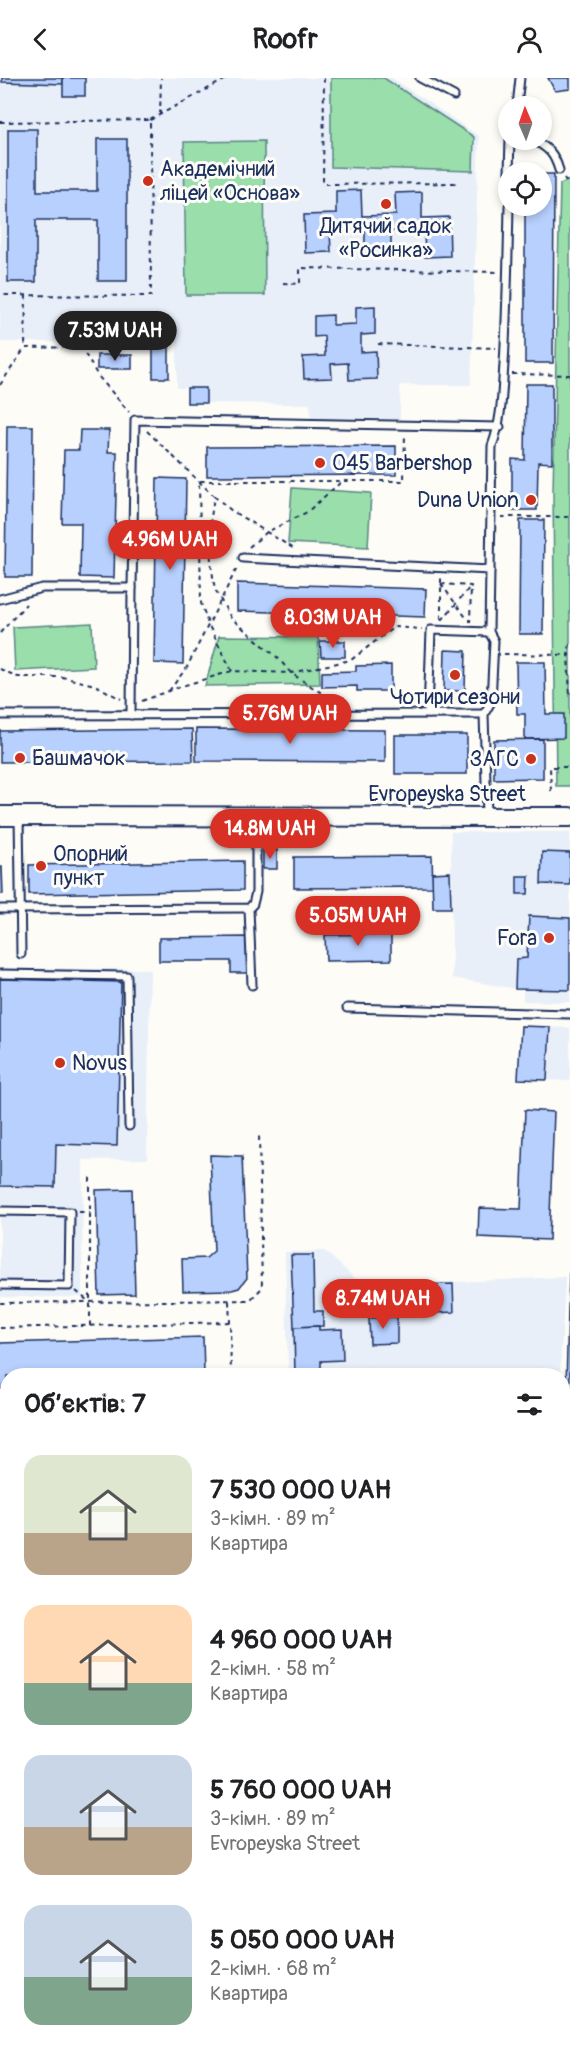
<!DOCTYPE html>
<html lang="uk">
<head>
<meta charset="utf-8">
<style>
	:root { --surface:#fff; --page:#f6f6f6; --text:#202124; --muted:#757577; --accent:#d93025 }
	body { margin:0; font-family:Pangolin,sans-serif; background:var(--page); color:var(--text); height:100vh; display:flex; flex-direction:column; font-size:22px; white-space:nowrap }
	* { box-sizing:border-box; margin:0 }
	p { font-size:20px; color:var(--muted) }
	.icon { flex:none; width:33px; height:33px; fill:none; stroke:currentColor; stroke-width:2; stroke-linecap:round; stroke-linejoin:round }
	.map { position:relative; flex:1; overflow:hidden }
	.panel { position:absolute; left:0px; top:1290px; width:570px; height:684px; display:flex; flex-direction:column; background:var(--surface); border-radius:24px 24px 0 0; box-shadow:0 3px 9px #0003 }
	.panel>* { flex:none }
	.needle { width:39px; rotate:358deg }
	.tools { position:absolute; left:498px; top:18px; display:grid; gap:12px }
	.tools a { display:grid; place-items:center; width:54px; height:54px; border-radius:50%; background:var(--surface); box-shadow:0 3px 9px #0003; font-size:30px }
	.price { position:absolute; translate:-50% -51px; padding:0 14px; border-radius:21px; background:var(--accent); color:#fff; font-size:20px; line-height:39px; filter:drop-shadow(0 2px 3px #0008) }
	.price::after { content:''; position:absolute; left:50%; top:36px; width:18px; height:14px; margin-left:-9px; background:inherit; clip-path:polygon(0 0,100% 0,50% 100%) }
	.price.current { background:#222; color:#fff }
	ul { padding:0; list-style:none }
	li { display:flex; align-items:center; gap:18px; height:150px; padding:0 24px }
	li span { display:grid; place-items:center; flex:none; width:168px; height:120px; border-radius:18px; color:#555 }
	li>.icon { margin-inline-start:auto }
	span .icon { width:72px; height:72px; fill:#fffc; stroke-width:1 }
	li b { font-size:26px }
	h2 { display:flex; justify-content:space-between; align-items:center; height:72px; padding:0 24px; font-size:26px }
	header { display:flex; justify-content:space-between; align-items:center; height:78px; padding:0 24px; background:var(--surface); font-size:27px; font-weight:700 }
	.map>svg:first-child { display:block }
</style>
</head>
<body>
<header><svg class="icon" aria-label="back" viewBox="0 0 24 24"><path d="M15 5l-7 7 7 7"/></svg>Roofr<svg class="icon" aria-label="person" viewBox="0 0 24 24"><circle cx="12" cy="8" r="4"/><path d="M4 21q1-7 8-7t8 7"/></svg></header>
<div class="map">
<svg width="570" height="1974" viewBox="0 0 570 1974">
	<rect width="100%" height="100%" fill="#fdfcf7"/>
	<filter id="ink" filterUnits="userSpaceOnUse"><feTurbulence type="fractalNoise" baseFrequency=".0167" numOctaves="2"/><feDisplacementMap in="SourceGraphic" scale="12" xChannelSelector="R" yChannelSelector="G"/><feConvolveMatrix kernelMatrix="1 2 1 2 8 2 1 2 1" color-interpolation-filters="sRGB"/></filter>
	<g filter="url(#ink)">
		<g fill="#e8eff9">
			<path d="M0,0H392L479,58L471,307H400V341L311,340L310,326L206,325V310H177V264H0Z"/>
			<path d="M451,754H570V924L523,923V912L452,900Z"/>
			<path d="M0,890L150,891L147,1081L83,1082L82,1219H0Z"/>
			<path d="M521,948L570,950V1003L518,1001Z"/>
			<path d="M325,1173L363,1208L565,1199L560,1297H288L285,1174Z"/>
			<path d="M563,1315H569L567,1419L563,1513Z"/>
		</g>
		<g fill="#99deab" stroke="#5a8684" stroke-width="1.5">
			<path d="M331,0H384L474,59L473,93L331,89Z"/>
			<path d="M264,63L265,217H186L184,64Z"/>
			<path d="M570,102V708H556L553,413L560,106Z"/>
			<path d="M292,410L371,415L368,469L288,465Z"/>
			<path d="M92,545L94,589L15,593L13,549Z"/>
			<path d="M219,558L318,559L320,606L205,608Z"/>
			<path d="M562,1555L568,1556L570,1559L568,1611H563Z"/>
		</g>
		<g fill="#b8d0fe" stroke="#1b2f5e" stroke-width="1.5">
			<path d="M2,0H63V6L2,4Z"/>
			<rect x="63" y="0" width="22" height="18"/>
			<path d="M548,0H570V11L555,13Z"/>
			<path d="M8,51H37V113H97V61H127V203H98V142H36V204H8Z"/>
			<path d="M542,96H554L553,285H525V128H542Z"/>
			<path d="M361,112L362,138L396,137L395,115L422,114V140L449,139L450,178L425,179L424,152L391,153V177L365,178V151L330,152L331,174L305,175L304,137L336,136V113Z"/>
			<path d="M375,228V256L361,257V274L376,273L377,301L349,302L348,285L331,286L332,300L304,301L303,279L325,278L324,258L314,259V238L333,237V247L356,246V229Z"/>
			<rect x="153" y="268" width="16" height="32"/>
			<rect x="97" y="277" width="35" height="14"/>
			<path d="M526,306H552V385L538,384L537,432H512V381L525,382Z"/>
			<rect x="187" y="310" width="19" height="15"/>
			<path d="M7,348H33L32,499H5Z"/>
			<path d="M80,352H109L108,374H117L114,500L80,499L81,445H62L64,372H79Z"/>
			<path d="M396,368V397L207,398V369Z"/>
			<path d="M157,400L186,401L183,586L154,585Z"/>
			<path d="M520,442H544L543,556H519Z"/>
			<path d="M237,505L426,511L425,539L237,533Z"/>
			<path d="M320,563H345V579H321Z"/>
			<path d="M445,572L466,573L465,613H444Z"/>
			<path d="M516,584H545L546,636H564V660L525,661V636H517Z"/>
			<path d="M391,587V613H357V608L322,609V594L356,593V588Z"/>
			<path d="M192,651L193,683L0,684V653Z"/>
			<path d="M196,651L385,652V684L196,683Z"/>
			<rect x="395" y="657" width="72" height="39"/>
			<path d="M543,661V700L494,701V662Z"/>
			<rect x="263" y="772" width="14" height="19"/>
			<path d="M542,774L570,775V807L541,806Z"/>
			<path d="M432,778L433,809L294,810V779Z"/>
			<path d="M243,783V812L29,816V787Z"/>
			<path d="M0,789H2L3,816H0Z"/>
			<path d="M450,794L451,830H433L432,795Z"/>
			<path d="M517,798H529L528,816H517Z"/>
			<path d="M529,838L570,840V912L515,911L516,881L527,880Z"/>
			<path d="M391,856V882L326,883L325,857Z"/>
			<path d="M248,859V895H231V883H159V860Z"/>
			<path d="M0,901L121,904L117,1068L56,1066L55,1109L0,1108Z"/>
			<path d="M521,948L550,949L547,1002L518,1001Z"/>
			<path d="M525,1032L554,1034L549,1162L478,1159L479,1130L521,1131Z"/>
			<path d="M210,1077L242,1078L247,1200L239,1210L232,1212L183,1213L182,1181L206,1180L214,1173Z"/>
			<path d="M132,1111L135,1216L99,1217L96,1112Z"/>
			<path d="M291,1177H313L314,1233H323V1248L294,1249Z"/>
			<path d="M569,1195L570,1308H566Z"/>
			<path d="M453,1206L454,1234L412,1236L411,1207Z"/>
			<path d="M397,1239V1265L370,1266L369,1240Z"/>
			<path d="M319,1248V1252L342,1251L343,1282L321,1283V1298H295L294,1249Z"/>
			<path d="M203,1259L204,1298H8V1310L0,1311V1265Z"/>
			<path d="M566,1483H570V1509L567,1510Z"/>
			<rect x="0" y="1506" width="8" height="30"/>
			<path d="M0,1611H8L7,1675H0Z"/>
			<path d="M563,1909H570V1922H562Z"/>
			<path d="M563,1940H570V1955L562,1954Z"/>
			<path d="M16,1966H41V1974H15Z"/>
			<path d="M73,1966L131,1967V1974H73Z"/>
			<rect x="152" y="1966" width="25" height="8"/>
			<rect x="482" y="1966" width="21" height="7"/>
		</g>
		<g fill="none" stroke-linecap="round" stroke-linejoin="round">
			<defs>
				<g id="lane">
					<path d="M420,0L454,18"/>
					<path d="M517,28L520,0"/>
					<path d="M534,62C549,71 554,75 559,92"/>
					<path d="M509,94L510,62"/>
					<path d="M243,480L490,492"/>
					<path d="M132,510L135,342L500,349"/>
					<path d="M0,521L42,510H132L131,637"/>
					<path d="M428,636L431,552L489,554"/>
					<path d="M0,637L484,636"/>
					<path d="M19,738L21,876"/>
					<path d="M487,738L484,636L491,624L494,563L489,554L492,368C502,342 502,314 504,286C507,233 508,180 509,128"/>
					<path d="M249,830L252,907"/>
					<path d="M0,831L249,830L253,826L256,814V740"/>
					<path d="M0,896L127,898L129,1048"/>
					<path d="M347,930L570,936"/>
					<path d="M0,1133L70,1134L69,1208L0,1207"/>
					<path d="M367,1296V1298"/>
					<path d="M0,1334H8"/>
					<path d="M0,1475L8,1476"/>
					<path d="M384,1974V1966"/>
					<path d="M454,1974V1966"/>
				</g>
				<g id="street">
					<path d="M4,1713L8,1760"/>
					<path d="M562,1733L570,1639"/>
					<path d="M0,1871L5,1824L8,1764"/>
					<path d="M207,1974L208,1966"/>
					<path d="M542,1974L543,1966"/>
				</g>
				<g id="secondary">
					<path d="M0,738L570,739"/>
					<path d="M562,1543H570"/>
					<path d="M0,1567H8"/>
				</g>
			</defs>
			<use href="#lane" stroke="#1b2f5e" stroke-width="11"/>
			<use href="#street" stroke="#1b2f5e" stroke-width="18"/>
			<use href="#secondary" stroke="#1b2f5e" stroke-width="22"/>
			<g stroke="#1b2f5e" stroke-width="2" stroke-dasharray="4.5 4.5" stroke-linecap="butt">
				<path d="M324,0L323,106L459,105"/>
				<path d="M160,37L161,0"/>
				<path d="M150,42L228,0"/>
				<path d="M0,44L150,42L151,218L0,217"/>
				<path d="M564,100L570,109"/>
				<path d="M283,205L300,206V190L499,194"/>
				<path d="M26,217L25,270L81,269L98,298L129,334"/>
				<path d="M378,266L496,270"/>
				<path d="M512,296L570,297"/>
				<path d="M0,307L25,270"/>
				<path d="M147,353L214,418L210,447L211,485L215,512L231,540L278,580L291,595L338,626"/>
				<path d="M214,418L232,433L296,472"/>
				<path d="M501,439H570"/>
				<path d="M249,469L267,454L307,434L341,404"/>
				<path d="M441,506L468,542"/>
				<path d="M441,506L471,508L470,544"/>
				<path d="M441,541V499"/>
				<path d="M442,542L471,508"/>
				<path d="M0,555L26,526"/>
				<path d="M570,566L568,577L570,619"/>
				<path d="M504,576L570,577"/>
				<path d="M0,591L18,599H62L95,607L121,621"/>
				<path d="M232,593L208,546L201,525L199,403H404L405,356"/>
				<path d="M169,613L187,589L237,490"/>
				<path d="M142,623L182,608L232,593L291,595L351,582L394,549L422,551"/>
				<path d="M551,713L550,689H570"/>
				<path d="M79,1134H90"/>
				<path d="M76,1213L88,1223"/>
				<path d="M229,1223L230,1244"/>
				<path d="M0,1225L250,1222L262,1210L259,1056"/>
				<path d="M90,1248V1096"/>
				<path d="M0,1250L230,1244L231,1298"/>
				<path d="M0,1585L8,1584"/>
				<path d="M562,1874L570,1875"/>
			</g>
			<use href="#lane" stroke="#fdfcf7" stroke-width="7"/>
			<use href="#street" stroke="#fdfcf7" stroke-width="14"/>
			<use href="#secondary" stroke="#fdfcf7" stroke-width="18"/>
		</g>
	</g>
	<g fill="#c8321e" stroke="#fdfcf7" stroke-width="2">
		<circle cx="148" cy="103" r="6"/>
		<circle cx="386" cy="126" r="6"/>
		<circle cx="320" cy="385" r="6"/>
		<circle cx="531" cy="422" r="6"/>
		<circle cx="455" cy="597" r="6"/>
		<circle cx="20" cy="680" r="6"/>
		<circle cx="531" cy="681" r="6"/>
		<circle cx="41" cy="788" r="6"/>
		<circle cx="549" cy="860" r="6"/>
		<circle cx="60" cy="985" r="6"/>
	</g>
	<g text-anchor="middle" stroke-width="6" stroke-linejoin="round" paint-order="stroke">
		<g font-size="21" fill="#1b2f5e" stroke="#fdfcf7" text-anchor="start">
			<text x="160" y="98">Академічний<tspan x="160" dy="24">ліцей «Основа»</tspan></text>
			<text x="386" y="155" text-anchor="middle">Дитячий садок<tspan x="386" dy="24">«Росинка»</tspan></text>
			<text x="332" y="392">045 Barbershop</text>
			<text x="519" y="429" text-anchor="end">Duna Union</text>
			<text x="455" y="626" text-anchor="middle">Чотири сезони</text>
			<text x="32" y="687">Башмачок</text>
			<text x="519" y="688" text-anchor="end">ЗАГС</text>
			<text x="53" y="783">Опорний<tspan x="53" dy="24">пункт</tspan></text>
			<text x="537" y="867" text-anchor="end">Fora</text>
			<text x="72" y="992">Novus</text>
		</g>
		<g font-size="21" fill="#1b2f5e" stroke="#fdfcf7">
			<text x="447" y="723">Evropeyska Street</text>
		</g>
	</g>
</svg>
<div class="tools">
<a><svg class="needle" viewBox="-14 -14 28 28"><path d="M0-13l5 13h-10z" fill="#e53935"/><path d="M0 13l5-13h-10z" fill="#757577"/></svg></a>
<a><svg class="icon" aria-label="locate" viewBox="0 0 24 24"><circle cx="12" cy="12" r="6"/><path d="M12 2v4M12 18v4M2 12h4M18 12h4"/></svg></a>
</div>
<b class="price current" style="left:115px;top:284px">7.53M UAH</b>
<b class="price" style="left:170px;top:493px">4.96M UAH</b>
<b class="price" style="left:333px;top:571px">8.03M UAH</b>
<b class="price" style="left:290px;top:667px">5.76M UAH</b>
<b class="price" style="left:270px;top:782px">14.8M UAH</b>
<b class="price" style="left:358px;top:869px">5.05M UAH</b>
<b class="price" style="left:383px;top:1252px">8.74M UAH</b>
<section class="panel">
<h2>Об’єктів: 7<svg class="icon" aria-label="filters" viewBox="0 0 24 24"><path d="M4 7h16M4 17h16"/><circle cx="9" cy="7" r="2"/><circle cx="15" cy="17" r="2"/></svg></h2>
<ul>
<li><span style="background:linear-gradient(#dfe7d0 65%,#b9a48a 0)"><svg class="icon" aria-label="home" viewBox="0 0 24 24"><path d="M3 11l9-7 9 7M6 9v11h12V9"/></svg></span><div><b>7 530 000 UAH</b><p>3-кімн. · 89 m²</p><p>Квартира</p></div></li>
<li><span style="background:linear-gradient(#ffd9b3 65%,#7fa58c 0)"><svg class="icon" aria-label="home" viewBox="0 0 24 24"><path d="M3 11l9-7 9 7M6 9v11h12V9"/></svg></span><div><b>4 960 000 UAH</b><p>2-кімн. · 58 m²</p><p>Квартира</p></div></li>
<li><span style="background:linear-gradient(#c9d6e8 60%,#b9a48a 0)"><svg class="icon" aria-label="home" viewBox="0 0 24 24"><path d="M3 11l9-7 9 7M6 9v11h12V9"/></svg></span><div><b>5 760 000 UAH</b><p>3-кімн. · 89 m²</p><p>Evropeyska Street</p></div></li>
<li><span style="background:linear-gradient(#c9d6e8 60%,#7fa58c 0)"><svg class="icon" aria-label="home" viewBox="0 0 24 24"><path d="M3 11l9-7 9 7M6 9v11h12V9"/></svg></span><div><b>5 050 000 UAH</b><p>2-кімн. · 68 m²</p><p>Квартира</p></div></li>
</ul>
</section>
</div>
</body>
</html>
